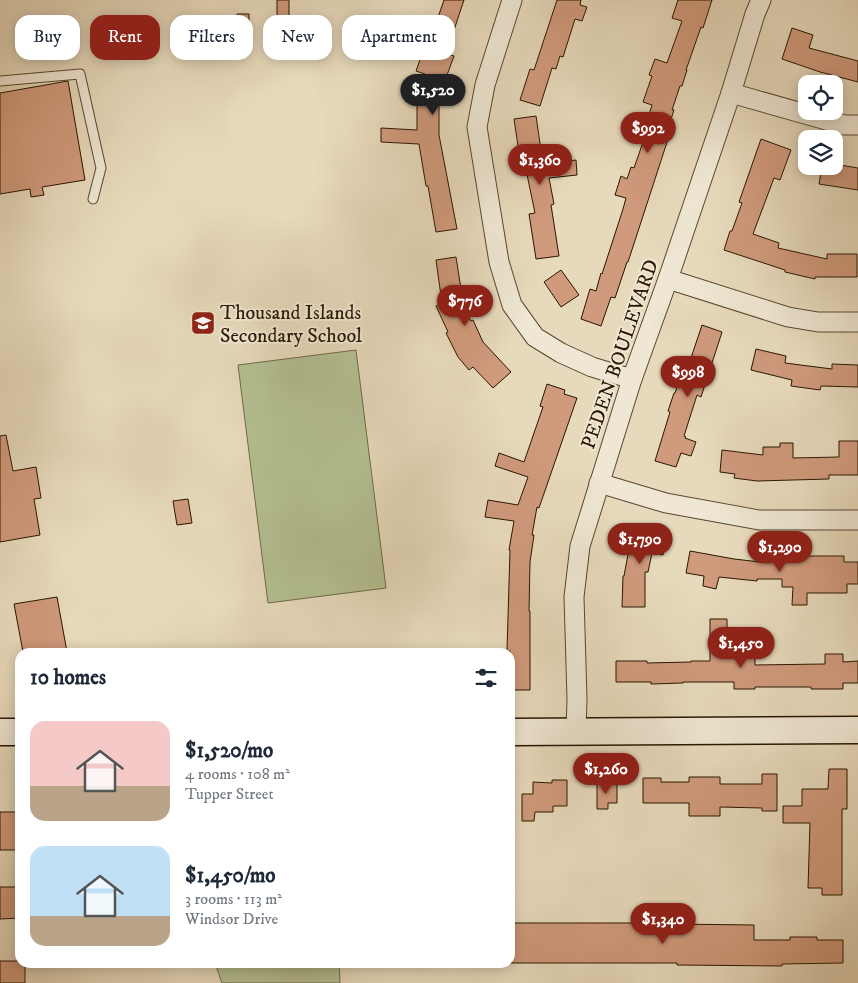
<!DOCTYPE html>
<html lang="en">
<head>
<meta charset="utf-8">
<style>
	:root { --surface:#fff; --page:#f6f6f7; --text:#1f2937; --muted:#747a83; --accent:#8f2418 }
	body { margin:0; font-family:"IM FELL DW Pica",serif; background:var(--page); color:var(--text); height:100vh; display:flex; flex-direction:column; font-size:19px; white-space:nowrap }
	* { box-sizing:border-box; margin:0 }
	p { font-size:16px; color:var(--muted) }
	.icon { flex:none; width:28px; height:28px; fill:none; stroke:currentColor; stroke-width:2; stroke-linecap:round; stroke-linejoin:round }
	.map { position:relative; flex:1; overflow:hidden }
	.drawer { position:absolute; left:15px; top:648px; width:500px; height:320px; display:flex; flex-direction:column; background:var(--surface); border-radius:15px; box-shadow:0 2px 12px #0003 }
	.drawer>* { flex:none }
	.hud { position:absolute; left:15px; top:15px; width:500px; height:45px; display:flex; gap:10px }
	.tools { position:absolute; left:798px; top:75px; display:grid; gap:10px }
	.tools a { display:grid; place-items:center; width:45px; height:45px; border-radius:10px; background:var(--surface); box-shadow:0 2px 12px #0003; font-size:25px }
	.price { position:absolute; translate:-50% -42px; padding:0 11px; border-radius:18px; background:var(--accent); color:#fff; font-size:16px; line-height:32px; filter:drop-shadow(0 1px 2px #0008) }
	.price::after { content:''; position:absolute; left:50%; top:30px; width:15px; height:11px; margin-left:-8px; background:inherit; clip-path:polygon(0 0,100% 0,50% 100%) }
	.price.current { background:#222; color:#fff }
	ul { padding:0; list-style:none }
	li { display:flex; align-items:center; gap:15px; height:125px; padding:0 15px }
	li span { display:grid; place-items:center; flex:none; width:140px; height:100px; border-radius:15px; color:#555 }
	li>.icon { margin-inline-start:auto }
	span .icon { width:60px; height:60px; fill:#fffc; stroke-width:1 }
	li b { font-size:21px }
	h2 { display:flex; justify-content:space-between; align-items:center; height:60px; padding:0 15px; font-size:21px }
	.chip { padding:0 18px; border-radius:15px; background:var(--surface); box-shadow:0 2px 12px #0003; font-size:18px; line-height:45px }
	.chip.current { background:var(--accent); color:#fff }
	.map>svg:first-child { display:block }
</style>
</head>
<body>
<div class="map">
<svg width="858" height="983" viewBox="0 0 858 983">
	<rect width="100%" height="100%" fill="#e7dabc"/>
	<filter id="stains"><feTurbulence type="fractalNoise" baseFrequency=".004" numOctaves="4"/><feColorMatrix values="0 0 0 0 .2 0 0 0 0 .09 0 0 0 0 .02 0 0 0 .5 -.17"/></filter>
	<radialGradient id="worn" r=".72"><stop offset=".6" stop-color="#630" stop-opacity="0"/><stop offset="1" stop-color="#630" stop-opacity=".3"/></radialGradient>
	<g fill="#b4c092" stroke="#6e6b4a">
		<path d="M356,350L386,588L268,603L238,365Z"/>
		<path d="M215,963H339L340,983H222Z"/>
	</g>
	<g fill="#d09a7c" stroke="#291601">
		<rect x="277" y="0" width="12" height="18"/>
		<path d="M444,0H464L446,54L454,56L439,97V135L457,229L436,232L428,186H426L419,144L381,142V128L417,130V96L425,74L416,71L421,57L424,58Z"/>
		<path d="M557,0H581L580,5L587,7L582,21L575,19L563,57L560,56L556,69L552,68L540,106L520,100L530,69L534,70Z"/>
		<path d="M678,0H712L703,28L701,27L686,70H687L682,86H680L672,110H674L667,131L670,133L628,262H627L615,298L611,297L601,326L581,319L590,289L596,291L601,273L602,274L623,209L626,198L615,195L621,176L627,179L631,167L634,168L650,122L647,121L652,105L643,102L652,76L649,75L655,59L667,63L682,21L672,18Z"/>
		<path d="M237,14H249V38H236Z"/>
		<path d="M792,28L813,35L809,48L858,61V82L820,72L782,59Z"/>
		<path d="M68,81L85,180L42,187L44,195L31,197L30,189L0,194V93Z"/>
		<path d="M536,116L543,164L576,160L577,175L549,178L554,204L551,205L559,256L536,259L529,214L535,213L525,165L521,166L514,119Z"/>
		<path d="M761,139L791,150L780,180L774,178L753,234L779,243L778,248L827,259V254H857V277H815V279L785,272V270L724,250L730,231H732L742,203L739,202Z"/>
		<path d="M834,164L858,168V190L819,184L822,166H834Z"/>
		<path d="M456,257L461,289H456L471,321L473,320L483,342L511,372L493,388L473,367L469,370L458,357L446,333L448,332L436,306L442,303L436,260Z"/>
		<path d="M561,270L579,295L561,307L544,282Z"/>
		<path d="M702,325L722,332L701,397L697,395L684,436L686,437L685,438L696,442L691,456L681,453L676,467L655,461L670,412L668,411L674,393H675L687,357L691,358Z"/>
		<path d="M756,349L786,356L785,363L832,369V364L858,365V387L821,386L820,390L791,386L792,380L751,370Z"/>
		<path d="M547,384L565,390L564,394L577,398L539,508L537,507L532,535H534L530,562L529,611H530V690H510V651H507L510,550H509L514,521L485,517L488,500L518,505L528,477L495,466L499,453L524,462L543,407L540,406Z"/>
		<path d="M6,435L13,471L36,467L41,498L34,499L40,535L0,542V436Z"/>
		<path d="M839,441H858V475H829V479L757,481L734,478L735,474L720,472L722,450L763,455V447H780V443H793V458L839,457Z"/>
		<path d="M188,499L192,523L177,525L173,501Z"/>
		<path d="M633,527L656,532L655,534L667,536L663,555L652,553L648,572H645V607H622L623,576H624Z"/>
		<path d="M690,551L734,559L769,563V556H844V562H858V584H847V593H807V605H792L793,587H782V579H757V581L719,577L716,589L703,586L704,576L686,573Z"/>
		<path d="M57,597L67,652H23L14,604Z"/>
		<path d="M710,619H727V655H755V665L825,664V654H843V662L858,661V683H843V689H811V687H755V689H734V682H683V683L651,684V682H616V661H647V663L691,662V661H710Z"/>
		<path d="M829,769H847V809H842V895H822V888H808L810,823H783V806H802V789H828Z"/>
		<path d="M762,774H777V811H762V808L720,807V816H689V803H643V778H661V782H689V777H720V784H762Z"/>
		<path d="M552,780H567V806H553V812H535L534,821H522V794H533V782L552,783Z"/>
		<path d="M617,783V803H608V809H597V784Z"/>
		<rect x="0" y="812" width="20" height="38"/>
		<path d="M0,887H20V918L0,919Z"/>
		<path d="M510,923H670V924L754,925V940H790V937H817V940H843V963L782,964V966L677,965V963H510Z"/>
		<path d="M0,961H20V962H25V983H0Z"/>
	</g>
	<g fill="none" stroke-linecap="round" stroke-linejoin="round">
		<defs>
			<path id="lane" d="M0,81L80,74L101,168L93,199"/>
			<g id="street">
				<path d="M512,0L485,85L477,127L499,262L512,305L535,337L561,353L592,367L632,379"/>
				<path d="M731,93L844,125H858"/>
				<path d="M668,279L788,317L818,322H858"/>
				<path d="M599,483L666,503L759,520H858"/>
				<path d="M576,732L577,699L574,597L580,546L632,379L668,279L731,93L755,14L761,0"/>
			</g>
			<g id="secondary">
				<path d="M0,732H20"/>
				<path d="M510,732L858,730"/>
			</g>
		</defs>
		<use href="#lane" stroke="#584730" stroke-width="11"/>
		<use href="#street" stroke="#584730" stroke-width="21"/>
		<use href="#secondary" stroke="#291601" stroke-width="29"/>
		<use href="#lane" stroke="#efe7d3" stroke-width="9"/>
		<use href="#street" stroke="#efe7d3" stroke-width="19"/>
		<use href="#secondary" stroke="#efe7d3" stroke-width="26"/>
	</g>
	<defs>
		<symbol id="school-square" viewBox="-11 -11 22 22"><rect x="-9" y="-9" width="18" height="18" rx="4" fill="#8f2418" stroke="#efe7d3"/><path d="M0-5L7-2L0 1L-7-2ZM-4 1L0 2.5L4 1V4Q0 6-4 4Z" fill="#fff"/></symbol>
	</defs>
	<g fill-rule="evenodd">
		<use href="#school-square" x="189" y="309" width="28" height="28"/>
	</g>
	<g text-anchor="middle" stroke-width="4" stroke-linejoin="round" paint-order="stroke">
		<g font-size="20" fill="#291601" stroke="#efe7d3" text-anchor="start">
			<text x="220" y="319">Thousand Islands<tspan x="220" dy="23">Secondary School</tspan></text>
		</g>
		<g font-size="20" fill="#291601" stroke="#efe7d3">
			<text transform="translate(619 354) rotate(-71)" y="7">PEDEN BOULEVARD</text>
		</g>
	</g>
	<rect width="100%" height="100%" filter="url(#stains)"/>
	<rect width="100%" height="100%" fill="url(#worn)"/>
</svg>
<div class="tools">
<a><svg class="icon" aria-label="locate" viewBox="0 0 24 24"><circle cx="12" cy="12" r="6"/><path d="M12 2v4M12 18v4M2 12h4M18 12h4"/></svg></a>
<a><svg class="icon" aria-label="layers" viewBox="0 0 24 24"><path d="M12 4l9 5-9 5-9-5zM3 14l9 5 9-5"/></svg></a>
</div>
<b class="price current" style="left:433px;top:116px">$1,520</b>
<b class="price" style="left:648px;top:154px">$992</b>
<b class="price" style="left:540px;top:186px">$1,360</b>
<b class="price" style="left:465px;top:327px">$776</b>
<b class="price" style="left:688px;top:398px">$998</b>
<b class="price" style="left:640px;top:565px">$1,790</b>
<b class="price" style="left:780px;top:573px">$1,290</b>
<b class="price" style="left:741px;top:669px">$1,450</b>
<b class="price" style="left:606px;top:795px">$1,260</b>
<b class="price" style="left:663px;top:945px">$1,340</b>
<div class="hud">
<a class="chip">Buy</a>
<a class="chip current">Rent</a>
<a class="chip">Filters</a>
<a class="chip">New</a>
<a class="chip">Apartment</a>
</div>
<section class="drawer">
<h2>10 homes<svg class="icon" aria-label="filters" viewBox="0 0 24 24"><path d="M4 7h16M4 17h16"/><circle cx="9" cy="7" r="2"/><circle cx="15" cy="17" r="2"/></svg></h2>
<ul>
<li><span style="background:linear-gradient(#f6c9c9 65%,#b9a48a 0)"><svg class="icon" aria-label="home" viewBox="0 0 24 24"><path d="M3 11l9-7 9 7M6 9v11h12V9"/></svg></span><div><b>$1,520/mo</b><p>4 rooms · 108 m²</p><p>Tupper Street</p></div></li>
<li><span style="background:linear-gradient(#bfe0f5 70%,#b9a48a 0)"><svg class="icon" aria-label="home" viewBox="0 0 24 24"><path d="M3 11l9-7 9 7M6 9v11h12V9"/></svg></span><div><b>$1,450/mo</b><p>3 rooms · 113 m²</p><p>Windsor Drive</p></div></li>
</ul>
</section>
</div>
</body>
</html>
